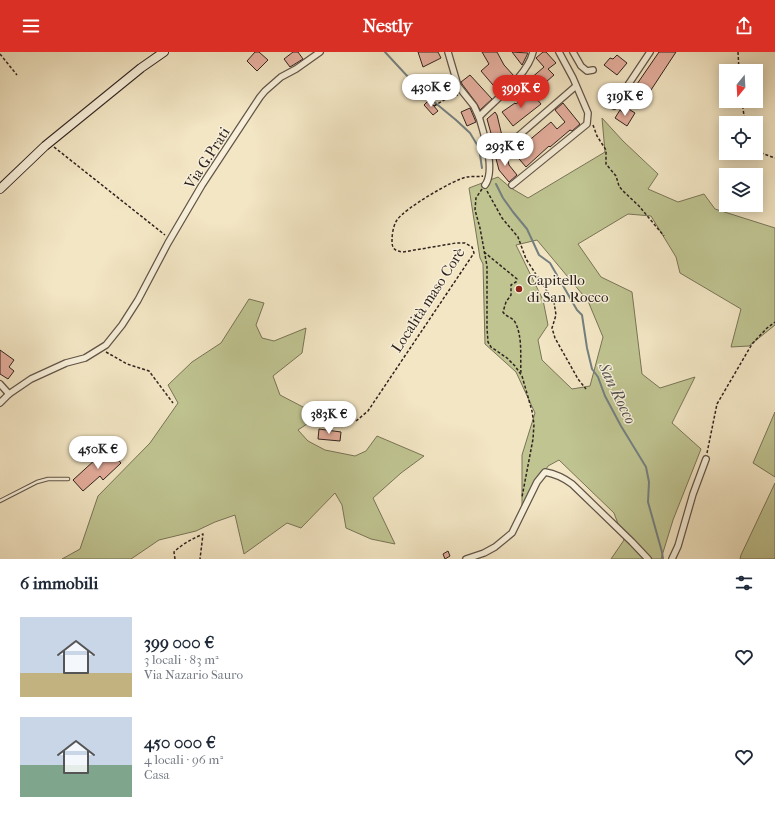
<!DOCTYPE html>
<html lang="it">
<head>
<meta charset="utf-8">
<style>
	:root { --surface:#fff; --page:#f6f6f7; --text:#1f2937; --muted:#747a83; --accent:#d93025 }
	body { margin:0; font-family:"IM FELL French Canon",serif; background:var(--page); color:var(--text); height:100vh; display:flex; flex-direction:column; font-size:15px; white-space:nowrap }
	* { box-sizing:border-box; margin:0 }
	p { font-size:13px; color:var(--muted) }
	.icon { flex:none; width:22px; height:22px; fill:none; stroke:currentColor; stroke-width:2; stroke-linecap:round; stroke-linejoin:round }
	.map { position:relative; height:507px; overflow:hidden }
	.details { display:flex; flex-direction:column; background:var(--surface); flex:1 }
	.details>* { flex:none }
	.needle { width:26px; rotate:198deg }
	.tools { position:absolute; left:719px; top:12px; display:grid; gap:8px }
	.tools a { display:grid; place-items:center; width:44px; height:44px; border-radius:0px; background:var(--surface); box-shadow:0 2px 10px #0003; font-size:20px }
	.price { position:absolute; translate:-50% -34px; padding:0 9px; border-radius:14px; background:#fff; color:#222; font-size:13px; line-height:26px; filter:drop-shadow(0 1px 2px #0008) }
	.price::after { content:''; position:absolute; left:50%; top:24px; width:12px; height:9px; margin-left:-6px; background:inherit; clip-path:polygon(0 0,100% 0,50% 100%) }
	.price.active { background:var(--accent); color:#fff }
	ul { padding:0; list-style:none }
	li { display:flex; align-items:center; gap:12px; height:100px; padding:0 20px }
	li span { display:grid; place-items:center; flex:none; width:112px; height:80px; border-radius:0px; color:#555 }
	li>.icon { margin-inline-start:auto }
	span .icon { width:48px; height:48px; fill:#fffc; stroke-width:1 }
	li b { font-size:17px }
	h2 { display:flex; justify-content:space-between; align-items:center; height:48px; padding:0 20px; font-size:17px }
	header { display:flex; justify-content:space-between; align-items:center; height:52px; padding:0 20px; background:var(--accent); color:#fff; font-size:18px; font-weight:700 }
	.map>svg:first-child { display:block }
</style>
</head>
<body>
<header><svg class="icon" aria-label="menu" viewBox="0 0 24 24"><path d="M4 6h16M4 12h16M4 18h16"/></svg>Nestly<svg class="icon" aria-label="share" viewBox="0 0 24 24"><path d="M12 15V3M7 8l5-5 5 5M5 13v7h14v-7"/></svg></header>
<div class="map">
<svg width="775" height="507" viewBox="0 0 775 507">
	<rect width="100%" height="100%" fill="#f3e6c4"/>
	<filter id="stains"><feTurbulence type="fractalNoise" baseFrequency=".005" numOctaves="4"/><feColorMatrix values="0 0 0 0 .2 0 0 0 0 .09 0 0 0 0 .02 0 0 0 .5 -.17"/></filter>
	<radialGradient id="worn" r=".72"><stop offset=".6" stop-color="#630" stop-opacity="0"/><stop offset="1" stop-color="#630" stop-opacity=".3"/></radialGradient>
	<g fill="#bfc491" stroke="#787458" fill-rule="evenodd">
		<path d="M602,66L623,89L658,122L648,137L678,150L704,142L715,157L775,176V273L749,294L731,295L741,257L680,221L676,205L651,164L628,162L578,192L601,225L632,240L642,322L660,336L695,325L672,371L701,397L673,468L661,507H611L624,488L614,461L559,408L548,414L522,457V403L535,361L516,320L485,292L483,212L480,206L469,136L498,125L511,136L528,146L605,100ZM537,188L588,249L603,285L590,334L572,337L542,308L538,288L548,273L543,248L516,193Z"/>
		<path d="M249,247L264,251L256,273L262,286L274,289L306,276L302,301L273,324L280,343L303,355L324,363L348,362V370H310L298,378L308,389L325,398L355,404L366,399L377,384L424,404L401,421L373,446L395,492L371,487L346,476L342,453L335,441L301,476L287,471L244,502L235,463L215,470L196,479L159,488L131,507H62L80,497L98,444L150,391L178,351L168,333L192,310L221,291Z"/>
		<path d="M775,360V425L753,411Z"/>
		<path d="M775,431V507H740L741,503Z"/>
	</g>
	<g fill="none" stroke-linecap="round" stroke-linejoin="round">
		<g stroke="#747f80" stroke-width="2">
			<path d="M385,0L422,40L456,68L470,81L479,96L482,116"/>
			<path d="M496,132L503,146L513,160L527,177L539,203L550,211L577,258L582,263L587,296L592,317L598,325L605,344L621,374L646,415L649,430L648,450L662,500L663,507"/>
		</g>
	</g>
	<g fill="#e4ad9c" stroke="#30231f">
		<path d="M255,0H259L268,8L257,19L247,9Z"/>
		<path d="M293,0H298L303,7L290,15L284,7Z"/>
		<path d="M418,0H438L441,6L423,15Z"/>
		<path d="M482,0H497L504,13L514,24L499,40L481,19L489,12Z"/>
		<path d="M512,0L528,1L522,13Z"/>
		<path d="M543,0H546L556,11L548,17L554,23L538,37L530,27L544,15L536,6Z"/>
		<path d="M659,0H676L649,41L637,32Z"/>
		<path d="M617,3L627,11L617,23L604,13L610,6L613,7Z"/>
		<path d="M470,23L492,47L480,58L477,52L462,32L461,30Z"/>
		<path d="M531,40L541,52L513,74L502,60L515,51L516,52Z"/>
		<path d="M429,48L438,59L433,63L424,53Z"/>
		<path d="M563,51L580,72L572,79L570,78L550,95L549,94L526,115L514,101L551,70L557,77L565,70L555,58Z"/>
		<path d="M470,56L476,70L467,74L461,60Z"/>
		<path d="M627,56L635,61L627,74L615,66L620,58L624,61Z"/>
		<path d="M495,60L497,63L503,88L502,87L503,90L494,92L487,67Z"/>
		<path d="M506,101L509,113L517,123L509,130L499,118L495,103H502Z"/>
		<path d="M0,298L14,308L9,315L14,319L8,327L0,322Z"/>
		<path d="M319,377L341,380L340,389L318,387Z"/>
		<path d="M108,396L121,411L103,428L100,424L83,439L73,428Z"/>
		<path d="M448,499L450,504L445,507L443,502Z"/>
	</g>
	<g fill="none" stroke-linecap="round" stroke-linejoin="round">
		<defs>
			<path id="lane" d="M0,449L37,430L48,427H68"/>
			<g id="street">
				<path d="M448,0L458,34L474,54L479,65C495,48 528,23 533,0"/>
				<path d="M573,0L581,14L587,19L593,18"/>
				<path d="M614,54L650,0"/>
				<path d="M479,65C484,82 496,118 485,133"/>
				<path d="M501,99L576,34"/>
				<path d="M512,133L587,72L588,61L573,26L559,0"/>
				<path d="M0,332L9,342"/>
				<path d="M0,351L9,342L31,327L66,311L85,306L106,293L122,273L138,248L168,191L202,133L260,45L265,39L281,25L296,17L320,0"/>
				<path d="M466,507L484,501L495,495L512,481L537,430L545,420C556,422 564,426 572,432L632,490L648,507"/>
				<path d="M672,507L678,494L693,442L706,407"/>
			</g>
			<path id="secondary" d="M0,137L45,94L141,16L164,0"/>
		</defs>
		<use href="#lane" stroke="#615448" stroke-width="4.5"/>
		<use href="#street" stroke="#615448" stroke-width="8"/>
		<use href="#secondary" stroke="#30231f" stroke-width="10"/>
		<g stroke="#30231f" stroke-width="1.5" stroke-dasharray="3 2" stroke-linecap="butt">
			<path d="M738,0L739,19"/>
			<path d="M0,2L17,23"/>
			<path d="M742,49L745,71"/>
			<path d="M434,54L451,44L458,43"/>
			<path d="M593,73L597,84L606,98V112L616,124L619,134L622,138L639,154L664,184"/>
			<path d="M54,95L165,183"/>
			<path d="M756,99L775,106"/>
			<path d="M482,137L476,146L475,158L480,176L487,214V276L488,290L491,295L507,306L515,314L522,324L532,359L534,372L533,387L522,445"/>
			<path d="M487,139L502,166L518,185L526,207L554,250L556,263L552,276L555,286L578,327L586,337"/>
			<path d="M484,200L517,227L516,230L511,233V243L506,250L503,260C506,265 512,265 515,270C523,285 520,306 521,322"/>
			<path d="M106,300L127,312L149,319L173,351"/>
			<path d="M356,369L368,359L376,347L474,201L472,195L465,191H456L403,200C395,199 392,197 392,189C392,183 393,174 397,168C404,157 454,127 467,125C472,124 478,125 483,124"/>
			<path d="M707,401L717,352L752,292L767,276L775,270"/>
			<path d="M175,507L174,500C182,492 192,487 203,482L200,507"/>
		</g>
		<use href="#lane" stroke="#f7efd9" stroke-width="2.5"/>
		<use href="#street" stroke="#f7efd9" stroke-width="5.5"/>
		<use href="#secondary" stroke="#f7efd9" stroke-width="8"/>
	</g>
	<circle fill="#8f2418" stroke="#f7efd9" stroke-width="1.5" cx="519" cy="237" r="4"/>
	<g text-anchor="middle" stroke-width="3" stroke-linejoin="round" paint-order="stroke">
		<g font-size="15" fill="#30231f" stroke="#f7efd9">
			<text transform="translate(207 106) rotate(-57)" y="5">Via G.Prati</text>
			<text transform="translate(428 248) rotate(-57)" y="5">Località maso Corè</text>
		</g>
		<g font-size="15" fill="#30231f" stroke="#f7efd9" text-anchor="start">
			<text x="527" y="233">Capitello<tspan x="527" dy="17">di San Rocco</tspan></text>
		</g>
		<g font-size="16" font-style="italic" fill="#52514f" stroke="#f7efd9">
			<text transform="translate(618 341) rotate(64)" y="6">San Rocco</text>
		</g>
	</g>
	<rect width="100%" height="100%" filter="url(#stains)"/>
	<rect width="100%" height="100%" fill="url(#worn)"/>
</svg>
<div class="tools">
<a><svg class="needle" viewBox="-14 -14 28 28"><path d="M0-13l5 13h-10z" fill="#e53935"/><path d="M0 13l5-13h-10z" fill="#747a83"/></svg></a>
<a><svg class="icon" aria-label="locate" viewBox="0 0 24 24"><circle cx="12" cy="12" r="6"/><path d="M12 2v4M12 18v4M2 12h4M18 12h4"/></svg></a>
<a><svg class="icon" aria-label="layers" viewBox="0 0 24 24"><path d="M12 4l9 5-9 5-9-5zM3 14l9 5 9-5"/></svg></a>
</div>
<b class="price" style="left:431px;top:56px">430K €</b>
<b class="price active" style="left:521px;top:57px">399K €</b>
<b class="price" style="left:625px;top:65px">319K €</b>
<b class="price" style="left:505px;top:115px">293K €</b>
<b class="price" style="left:329px;top:383px">383K €</b>
<b class="price" style="left:98px;top:418px">450K €</b>
</div>
<section class="details">
<h2>6 immobili<svg class="icon" aria-label="filters" viewBox="0 0 24 24"><path d="M4 7h16M4 17h16"/><circle cx="9" cy="7" r="2"/><circle cx="15" cy="17" r="2"/></svg></h2>
<ul>
<li><span style="background:linear-gradient(#c9d6e8 70%,#c2b280 0)"><svg class="icon" aria-label="home" viewBox="0 0 24 24"><path d="M3 11l9-7 9 7M6 9v11h12V9"/></svg></span><div><b>399 000 €</b><p>3 locali · 83 m²</p><p>Via Nazario Sauro</p></div><svg class="icon" aria-label="heart" viewBox="0 0 24 24"><path d="M12 20l-8-8c-3-5 5-10 8-4 3-6 11-1 8 4z"/></svg></li>
<li><span style="background:linear-gradient(#c9d6e8 60%,#7fa58c 0)"><svg class="icon" aria-label="home" viewBox="0 0 24 24"><path d="M3 11l9-7 9 7M6 9v11h12V9"/></svg></span><div><b>450 000 €</b><p>4 locali · 96 m²</p><p>Casa</p></div><svg class="icon" aria-label="heart" viewBox="0 0 24 24"><path d="M12 20l-8-8c-3-5 5-10 8-4 3-6 11-1 8 4z"/></svg></li>
</ul>
</section>
</body>
</html>
